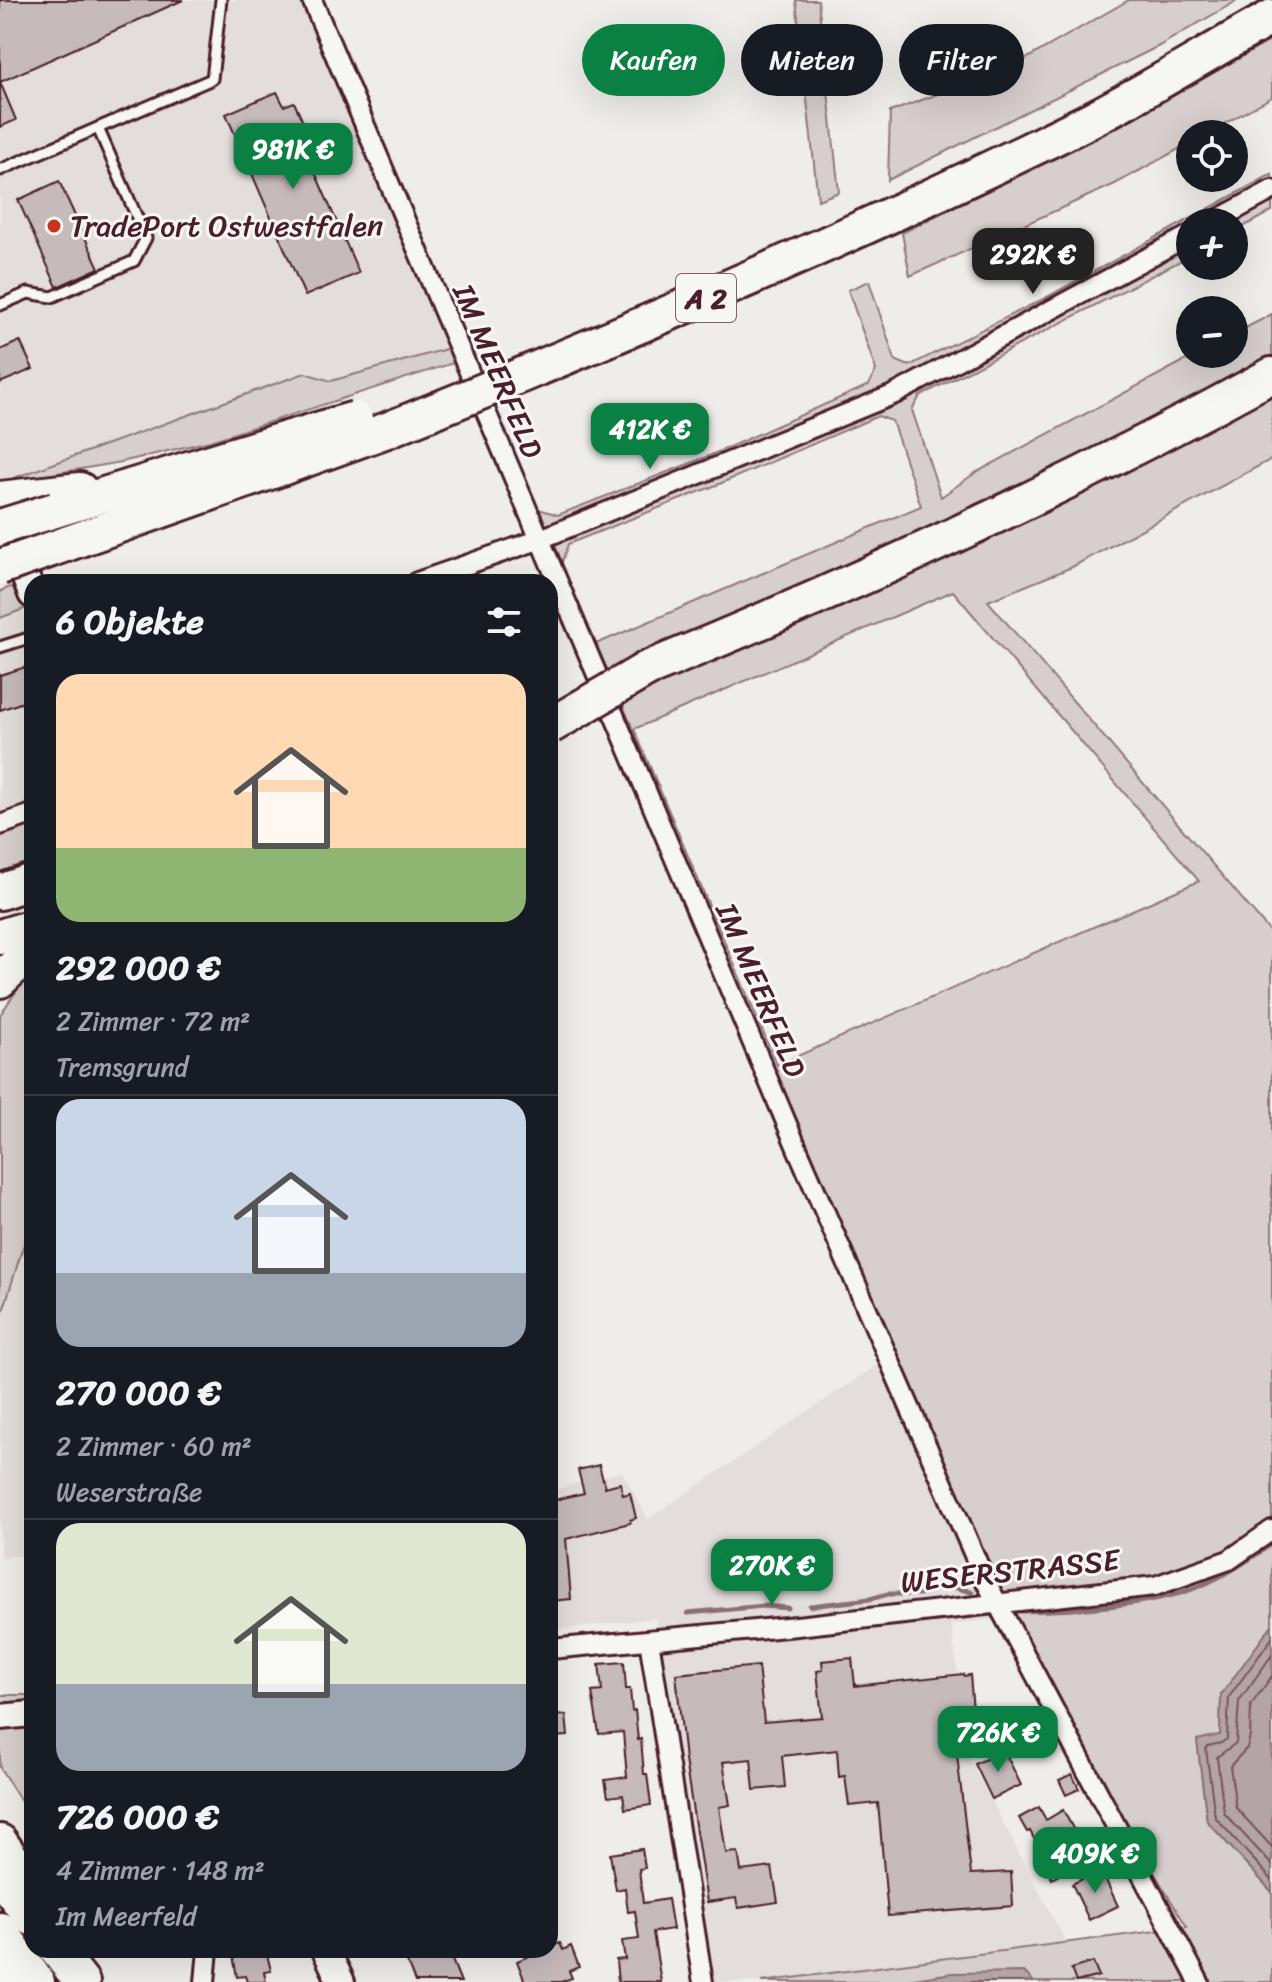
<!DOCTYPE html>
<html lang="de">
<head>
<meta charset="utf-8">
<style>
	:root { --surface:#171b24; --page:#20242c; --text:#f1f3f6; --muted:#9ea1a6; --line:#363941; --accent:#0b8043 }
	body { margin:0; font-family:Sriracha,sans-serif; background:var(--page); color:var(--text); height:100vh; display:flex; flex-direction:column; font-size:30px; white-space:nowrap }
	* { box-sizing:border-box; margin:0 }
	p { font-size:26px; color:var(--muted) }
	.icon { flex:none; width:44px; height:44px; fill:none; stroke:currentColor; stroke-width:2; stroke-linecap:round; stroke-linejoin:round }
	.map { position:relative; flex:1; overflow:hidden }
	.details { position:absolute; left:24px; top:574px; width:534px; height:1384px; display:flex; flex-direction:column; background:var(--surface); border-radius:24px; box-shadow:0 8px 32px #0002 }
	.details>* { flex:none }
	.top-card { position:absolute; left:582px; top:24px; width:570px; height:72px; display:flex; gap:16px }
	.tools { position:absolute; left:1176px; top:120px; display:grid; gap:16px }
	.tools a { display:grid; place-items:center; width:72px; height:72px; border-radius:50%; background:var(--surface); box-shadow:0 8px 32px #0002; font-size:40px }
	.price { position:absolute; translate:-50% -68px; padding:0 18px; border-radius:16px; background:var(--accent); color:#fff; font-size:26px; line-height:52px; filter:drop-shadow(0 2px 4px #0008) }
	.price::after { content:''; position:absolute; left:50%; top:48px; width:24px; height:18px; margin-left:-12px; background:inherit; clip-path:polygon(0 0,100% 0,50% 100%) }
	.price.selected { background:#222; color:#fff }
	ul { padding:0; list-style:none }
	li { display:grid; align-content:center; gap:16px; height:424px; padding:0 32px }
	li+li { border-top:2px solid var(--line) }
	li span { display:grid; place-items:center; height:248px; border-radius:24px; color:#555 }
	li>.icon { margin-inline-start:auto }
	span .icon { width:144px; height:144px; fill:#fffc; stroke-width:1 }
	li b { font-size:34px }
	h2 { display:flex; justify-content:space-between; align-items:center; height:96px; padding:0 32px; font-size:34px }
	.pill { padding:0 28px; border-radius:36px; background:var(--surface); box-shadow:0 8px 32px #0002; font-size:28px; line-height:72px }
	.pill.selected { background:var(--accent); color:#fff }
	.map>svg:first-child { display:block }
</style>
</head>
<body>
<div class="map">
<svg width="1272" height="1982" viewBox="0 0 1272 1982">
	<rect width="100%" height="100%" fill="#efedea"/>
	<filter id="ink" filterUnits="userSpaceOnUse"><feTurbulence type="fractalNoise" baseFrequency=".0125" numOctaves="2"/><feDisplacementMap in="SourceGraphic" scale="16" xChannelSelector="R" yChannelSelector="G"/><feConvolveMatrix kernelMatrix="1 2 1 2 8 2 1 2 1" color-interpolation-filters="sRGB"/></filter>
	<g filter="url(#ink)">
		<g fill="#e3dedc">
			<path d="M0,0H323L468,343L331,381L304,373L0,482Z"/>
			<path d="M32,606V819L0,830V618Z"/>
			<path d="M32,1186V1555L0,1557V1321L26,1237Z"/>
			<path d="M880,1363L972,1578L993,1619L951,1625L971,1762L1067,1944L761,1982H714L655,1618L550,1631V1491L622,1471L648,1519Z"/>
		</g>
		<g fill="#d7cfce" stroke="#90777c" stroke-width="2" fill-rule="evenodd">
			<path d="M796,0H818L839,192L818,200Z"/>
			<path d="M1129,0H1238L1159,46L888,180L890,112L1017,64Z"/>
			<path d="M1272,40V97L1206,134H1190V143L1115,184L910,276L902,233L1168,98Z"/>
			<path d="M1272,174V211L1234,232V222H1190V256L920,396L912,410L941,497L975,473L1197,354H1234V334L1272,314V459L1072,567L988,601L1272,934V1625L1221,1695L1220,1735L1197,1740L1207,1821L1272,1892V1982H761L1187,1927L1125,1825L1016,1620L993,1619L972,1578L614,737L633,729L596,644L921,506L892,421L878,416L724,482L568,544L562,562L539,509L558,515L711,455L869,385L876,370L848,290L869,281L895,360L909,366L1049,296ZM953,591L1199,881L777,1065L634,729Z"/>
			<path d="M468,343L475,356L210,441L121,462L0,483L305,373L331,381Z"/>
			<path d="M35,578L32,606L0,618V591Z"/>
			<path d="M32,819V864L0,874V830Z"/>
			<path d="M32,968V1186L26,1237L0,1321V1015Z"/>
			<path d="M0,1695H32V1819L0,1768Z"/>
		</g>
		<g fill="#b4a4a5" stroke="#8a6f74" stroke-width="2">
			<path d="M1272,1625V1892L1207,1821L1197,1740L1220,1735L1221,1695Z"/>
			<path d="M1024,1972L1034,1982H895L952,1973Z"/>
		</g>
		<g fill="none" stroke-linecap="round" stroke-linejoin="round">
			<g stroke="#74545c" stroke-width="2">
				<path d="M1272,1638L1229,1697L1227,1739L1221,1743L1208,1746L1206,1749L1215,1817L1272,1880"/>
				<path d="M1272,1655L1239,1701L1236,1743L1217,1757L1224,1813L1272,1865"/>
				<path d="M1272,1676L1251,1705L1250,1736L1247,1748L1230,1766L1236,1808L1272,1847"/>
				<path d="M942,1982H1022"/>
			</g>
			<g stroke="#8a6f74" stroke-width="5">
				<path d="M810,1606L870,1599L888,1594H919L950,1586L972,1592"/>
				<path d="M1021,1611C1068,1610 1135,1606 1180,1593C1210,1585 1247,1562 1272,1543"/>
				<path d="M688,1613L764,1606L788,1608"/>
			</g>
		</g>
		<g fill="#c6babb" stroke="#4a1f2b" stroke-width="2">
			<path d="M0,0H183L0,82L16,120L0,127Z"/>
			<path d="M277,92L284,106L294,102L323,167L314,170L359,273L305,296L226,114Z"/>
			<path d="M59,181L99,268L57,287L18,200Z"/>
			<path d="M20,341L33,369L0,383V350Z"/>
			<path d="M32,665V699L0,710V675Z"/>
			<path d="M599,1465L605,1487L620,1483L623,1495L630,1493L636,1518L630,1520V1523L566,1539L571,1599L551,1601L550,1501L584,1493L578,1470Z"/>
			<path d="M852,1658L855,1686L963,1674L964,1676L970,1675L973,1710L952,1712L971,1874L1011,1872L1013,1906L888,1916L878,1803L849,1806L845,1776L839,1777L837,1750L782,1756L785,1787L754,1790L751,1759L723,1762L730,1805L719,1807L726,1853L738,1852L741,1871L772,1867L778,1902L738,1908L736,1898L707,1902L685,1760L676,1674L758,1666L764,1722L822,1717L817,1671L823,1670L822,1661Z"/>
			<path d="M624,1662L626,1689H630L632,1711L635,1710L638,1740L641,1739L644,1774H647L651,1805L625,1809L623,1795L608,1797L605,1780L627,1777L623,1732L599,1734L592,1692L602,1691L599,1664Z"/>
			<path d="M566,1715L568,1736L550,1737V1716Z"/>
			<path d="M1004,1750L1021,1785L992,1799L975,1764Z"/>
			<path d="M1072,1774L1079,1789L1066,1795L1059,1780Z"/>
			<path d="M1039,1807L1046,1820L1063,1810L1083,1847L1065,1857L1071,1868L1052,1879L1044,1865L1047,1863L1030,1831L1027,1832L1019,1818Z"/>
			<path d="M642,1849L645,1868L639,1869L643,1903L668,1899L673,1929L653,1932L661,1982H618L616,1960L625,1959L622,1941L639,1939L635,1911L628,1912L625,1888L616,1890L610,1854Z"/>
			<path d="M1101,1870L1118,1906L1089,1920L1072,1884Z"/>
			<path d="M560,1943L563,1950L571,1946L579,1967L569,1971L572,1978L561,1982H525L517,1961L543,1950H550V1947Z"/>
			<path d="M232,1950H266L271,1971L264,1972L266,1982H247L245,1976L237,1977Z"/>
			<path d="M402,1950H448L461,1982H415Z"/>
			<path d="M1093,1962L1099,1976L1076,1982L1071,1969Z"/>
		</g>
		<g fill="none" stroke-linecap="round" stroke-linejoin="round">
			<defs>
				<g id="service">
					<path d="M0,170L212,79L221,0"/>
					<path d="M0,305L28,293L52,297L134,261L146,238L98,128"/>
					<path d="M0,647L32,637"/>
				</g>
				<g id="minor">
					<path d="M312,0L797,1148L985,1580L1199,1982"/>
					<path d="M1213,222L1272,190"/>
					<path d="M417,582L538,540L895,394L1190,235"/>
					<path d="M0,825L32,814"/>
					<path d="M649,1640L703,1982"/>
					<path d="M550,1649L797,1626L1155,1586L1229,1560L1272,1530"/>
					<path d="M205,1982L208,1950"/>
				</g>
				<path id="tertiary" d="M0,1717L32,1714"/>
				<g id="secondary">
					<path d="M0,513L32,594"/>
					<path d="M326,1950L341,1982"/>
				</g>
				<g id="motorway">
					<path d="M488,389C687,307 884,222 1076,127C1143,94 1207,53 1272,17"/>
					<path d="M0,499L80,490"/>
					<path d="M55,510L276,442"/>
					<path d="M66,544L284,467"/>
					<path d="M647,669C861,582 1069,486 1272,375"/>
					<path d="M0,892L32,881"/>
					<path d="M0,937L32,927"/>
					<path d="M0,980L32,950"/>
					<path d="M0,1842L32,1887"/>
					<path d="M0,1876L32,1918"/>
					<path d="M0,1930L37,1982"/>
					<path d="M57,1950L82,1982"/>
					<path d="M0,1972L8,1982"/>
				</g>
			</defs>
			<use href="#service" stroke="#4a1f2b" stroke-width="15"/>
			<use href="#minor" stroke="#4a1f2b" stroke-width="24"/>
			<use href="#tertiary" stroke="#4a1f2b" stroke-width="30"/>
			<use href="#secondary" stroke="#4a1f2b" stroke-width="32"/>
			<use href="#motorway" stroke="#4a1f2b" stroke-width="40"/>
			<use href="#service" stroke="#f6f6f2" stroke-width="9"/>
			<use href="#minor" stroke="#f6f6f2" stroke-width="18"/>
			<use href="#tertiary" stroke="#f6f6f2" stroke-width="24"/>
			<use href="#secondary" stroke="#f6f6f2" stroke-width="26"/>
			<use href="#motorway" stroke="#f6f6f2" stroke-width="34"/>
			<defs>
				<g id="motorway-bridge">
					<path d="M276,442L355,419"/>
					<path d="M284,467L387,430L488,389"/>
					<path d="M0,527L55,510"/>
					<path d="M0,567L66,544"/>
					<path d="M550,726L647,669"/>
				</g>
			</defs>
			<use href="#motorway-bridge" stroke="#4a1f2b" stroke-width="40" stroke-linecap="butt"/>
			<use href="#motorway-bridge" stroke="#f6f6f2" stroke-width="34"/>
		</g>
	</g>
	<circle fill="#c8321e" stroke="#f6f6f2" stroke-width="3" cx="54" cy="226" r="8"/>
	<g text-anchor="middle" stroke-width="6" stroke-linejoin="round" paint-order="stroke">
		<rect fill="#f6f6f2" stroke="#7e6067" stroke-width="2" x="676" y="274" width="60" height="48" rx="6"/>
		<g font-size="28" font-weight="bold" fill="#4a1f2b">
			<text x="706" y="308">A 2</text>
		</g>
		<g font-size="30" fill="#4a1f2b" stroke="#f6f6f2" text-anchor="start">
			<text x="70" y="236">TradePort Ostwestfalen</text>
		</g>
		<g font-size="30" fill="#4a1f2b" stroke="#f6f6f2">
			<text transform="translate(498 371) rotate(67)" y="10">IM MEERFELD</text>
			<text transform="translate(761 990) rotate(67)" y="10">IM MEERFELD</text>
			<text transform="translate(1010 1571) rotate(-6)" y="10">WESERSTRASSE</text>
		</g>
	</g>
</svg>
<div class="tools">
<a><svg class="icon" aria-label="locate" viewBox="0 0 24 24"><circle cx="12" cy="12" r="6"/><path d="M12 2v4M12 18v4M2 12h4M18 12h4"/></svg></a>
<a>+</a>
<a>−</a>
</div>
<b class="price" style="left:293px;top:191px">981K €</b>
<b class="price selected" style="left:1033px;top:296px">292K €</b>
<b class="price" style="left:650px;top:471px">412K €</b>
<b class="price" style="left:772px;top:1607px">270K €</b>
<b class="price" style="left:998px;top:1774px">726K €</b>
<b class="price" style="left:1095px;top:1895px">409K €</b>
<div class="top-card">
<a class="pill selected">Kaufen</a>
<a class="pill">Mieten</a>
<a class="pill">Filter</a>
</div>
<section class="details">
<h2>6 Objekte<svg class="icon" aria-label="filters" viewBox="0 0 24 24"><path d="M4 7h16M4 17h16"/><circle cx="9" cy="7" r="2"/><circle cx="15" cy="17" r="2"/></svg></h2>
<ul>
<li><span style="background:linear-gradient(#ffd9b3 70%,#8fb573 0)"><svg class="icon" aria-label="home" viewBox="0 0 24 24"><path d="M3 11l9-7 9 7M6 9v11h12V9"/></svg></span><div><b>292 000 €</b><p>2 Zimmer · 72 m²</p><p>Tremsgrund</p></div></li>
<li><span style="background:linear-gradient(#c9d6e8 70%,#9aa5b1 0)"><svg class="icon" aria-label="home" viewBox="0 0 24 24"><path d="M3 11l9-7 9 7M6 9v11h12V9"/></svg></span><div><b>270 000 €</b><p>2 Zimmer · 60 m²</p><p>Weserstraße</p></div></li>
<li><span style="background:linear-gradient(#dfe7d0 65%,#9aa5b1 0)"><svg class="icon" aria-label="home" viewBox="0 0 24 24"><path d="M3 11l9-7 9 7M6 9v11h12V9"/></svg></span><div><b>726 000 €</b><p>4 Zimmer · 148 m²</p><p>Im Meerfeld</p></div></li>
</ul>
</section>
</div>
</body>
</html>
